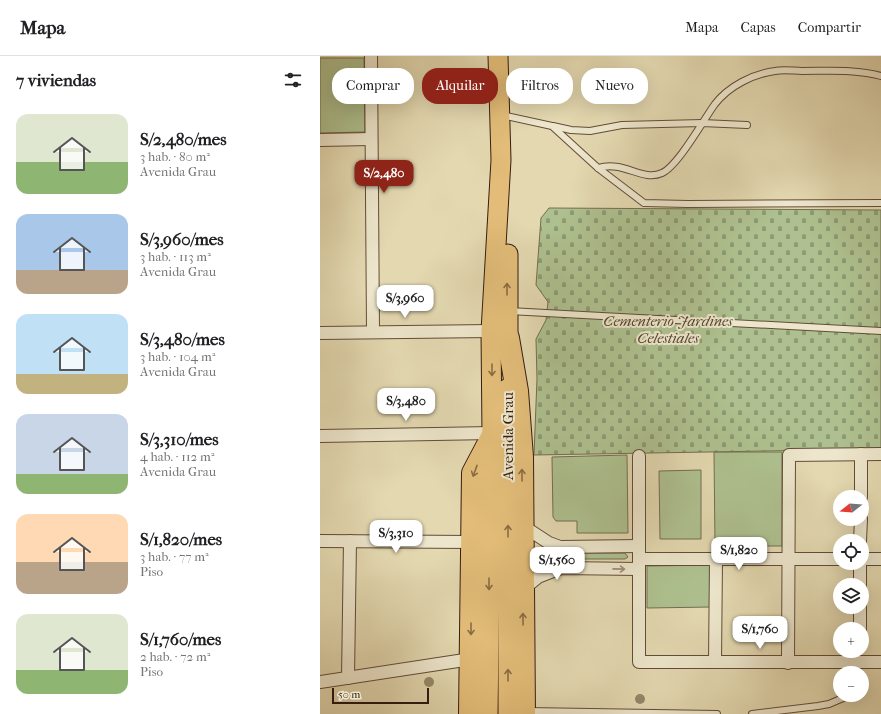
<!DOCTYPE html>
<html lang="es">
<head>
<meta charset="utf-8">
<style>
	:root { --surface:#fff; --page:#f2f2f2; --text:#202124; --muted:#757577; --line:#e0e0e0; --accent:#8f2418 }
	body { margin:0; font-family:"IM FELL French Canon",serif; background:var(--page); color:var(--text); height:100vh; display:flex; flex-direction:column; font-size:15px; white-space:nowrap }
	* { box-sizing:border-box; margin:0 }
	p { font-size:13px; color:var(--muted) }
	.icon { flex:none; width:22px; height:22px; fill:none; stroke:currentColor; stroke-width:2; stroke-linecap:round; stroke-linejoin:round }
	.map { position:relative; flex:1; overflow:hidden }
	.side { display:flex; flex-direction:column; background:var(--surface); width:320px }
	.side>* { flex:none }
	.hud { position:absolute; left:12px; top:12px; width:380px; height:36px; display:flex; gap:8px }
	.needle { width:26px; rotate:253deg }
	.fabs { position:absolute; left:513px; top:434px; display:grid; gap:8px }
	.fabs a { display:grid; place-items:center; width:36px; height:36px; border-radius:50%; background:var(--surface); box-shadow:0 4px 16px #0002; font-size:20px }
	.scale { position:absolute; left:12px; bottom:10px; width:97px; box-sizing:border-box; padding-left:4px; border:2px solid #371d10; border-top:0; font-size:11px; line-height:14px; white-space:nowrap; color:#371d10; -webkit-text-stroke:3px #ede6cc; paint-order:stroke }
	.price { position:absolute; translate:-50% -34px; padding:0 9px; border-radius:8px; background:#fff; color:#222; font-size:13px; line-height:26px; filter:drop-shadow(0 1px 2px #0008) }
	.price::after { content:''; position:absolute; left:50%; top:24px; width:12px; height:9px; margin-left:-6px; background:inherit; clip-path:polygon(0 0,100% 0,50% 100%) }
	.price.active { background:var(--accent); color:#fff }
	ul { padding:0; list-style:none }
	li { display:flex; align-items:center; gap:12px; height:100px; padding:0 16px }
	li span { display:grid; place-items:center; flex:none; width:112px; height:80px; border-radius:12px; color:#555 }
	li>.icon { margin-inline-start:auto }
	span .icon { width:48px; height:48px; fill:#fffc; stroke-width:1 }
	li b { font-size:17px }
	h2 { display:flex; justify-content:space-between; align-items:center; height:48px; padding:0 16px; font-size:17px }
	.chip { padding:0 14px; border-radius:16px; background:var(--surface); box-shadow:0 4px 16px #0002; font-size:14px; line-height:36px }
	.chip.active { background:var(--accent); color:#fff }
	header { display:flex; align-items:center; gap:24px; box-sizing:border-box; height:56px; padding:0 20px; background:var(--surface); border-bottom:1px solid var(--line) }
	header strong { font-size:19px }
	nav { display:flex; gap:22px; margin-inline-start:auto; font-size:14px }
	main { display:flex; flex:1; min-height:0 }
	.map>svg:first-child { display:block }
</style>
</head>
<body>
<header>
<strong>Mapa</strong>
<nav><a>Mapa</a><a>Capas</a><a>Compartir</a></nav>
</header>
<main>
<section class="side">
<h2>7 viviendas<svg class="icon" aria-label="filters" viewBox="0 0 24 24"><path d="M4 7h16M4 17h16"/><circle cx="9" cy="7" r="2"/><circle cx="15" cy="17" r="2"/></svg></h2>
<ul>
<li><span style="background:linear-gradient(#dfe7d0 60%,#8fb573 0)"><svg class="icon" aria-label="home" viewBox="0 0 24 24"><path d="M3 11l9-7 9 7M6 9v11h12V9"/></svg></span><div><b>S/2,480/mes</b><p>3 hab. · 80 m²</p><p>Avenida Grau</p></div></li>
<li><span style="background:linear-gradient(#a9c7e8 70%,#b9a48a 0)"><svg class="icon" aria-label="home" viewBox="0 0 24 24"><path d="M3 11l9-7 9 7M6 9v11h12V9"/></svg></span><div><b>S/3,960/mes</b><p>3 hab. · 113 m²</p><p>Avenida Grau</p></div></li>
<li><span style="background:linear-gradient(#bfe0f5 75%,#c2b280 0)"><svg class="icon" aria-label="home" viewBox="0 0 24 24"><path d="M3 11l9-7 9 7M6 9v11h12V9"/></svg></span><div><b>S/3,480/mes</b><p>3 hab. · 104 m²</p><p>Avenida Grau</p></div></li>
<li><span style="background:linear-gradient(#c9d6e8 75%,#8fb573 0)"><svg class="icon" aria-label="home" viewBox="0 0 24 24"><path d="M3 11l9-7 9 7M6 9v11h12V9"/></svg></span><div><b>S/3,310/mes</b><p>4 hab. · 112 m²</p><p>Avenida Grau</p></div></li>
<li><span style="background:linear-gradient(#ffd9b3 60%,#b9a48a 0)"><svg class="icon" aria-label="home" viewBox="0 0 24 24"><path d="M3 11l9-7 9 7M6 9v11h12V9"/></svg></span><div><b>S/1,820/mes</b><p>3 hab. · 77 m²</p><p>Piso</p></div></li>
<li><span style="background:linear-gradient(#dfe7d0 70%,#8fb573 0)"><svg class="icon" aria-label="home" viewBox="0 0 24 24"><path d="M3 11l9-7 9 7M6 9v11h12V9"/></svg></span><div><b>S/1,760/mes</b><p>2 hab. · 72 m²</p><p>Piso</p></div></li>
</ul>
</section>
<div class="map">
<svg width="561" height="658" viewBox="0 0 561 658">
	<defs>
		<pattern id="cemetery-stones" width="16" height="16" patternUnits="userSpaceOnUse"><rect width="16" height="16" fill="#aec08f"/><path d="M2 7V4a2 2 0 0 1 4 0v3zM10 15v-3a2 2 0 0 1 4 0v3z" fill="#8e9b73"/></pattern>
	</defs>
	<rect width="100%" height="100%" fill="#e3d8b0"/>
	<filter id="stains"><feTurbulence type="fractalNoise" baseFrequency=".005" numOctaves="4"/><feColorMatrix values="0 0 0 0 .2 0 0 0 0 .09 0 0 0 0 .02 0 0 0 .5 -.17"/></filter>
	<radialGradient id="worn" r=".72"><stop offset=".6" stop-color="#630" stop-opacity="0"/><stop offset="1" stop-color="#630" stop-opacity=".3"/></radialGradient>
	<g fill="#aec08f" stroke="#726e50">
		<path d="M0,2H44L45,76L0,77Z"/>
		<path d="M394,396H462V490H395Z"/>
		<path d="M307,399L308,477H257V465H236L233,461L232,401Z"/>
		<path d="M381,414V483H340L339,415Z"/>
		<path d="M226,492L240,497H305L308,501L305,503H244L226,507L221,504L218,498L220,493Z"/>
		<path d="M391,509L392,551L327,552V510Z"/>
	</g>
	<path fill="url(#cemetery-stones)" stroke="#726e50" d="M229,152L561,154V393L214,399L217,323L216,283L226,264L228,246L216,229L221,162Z"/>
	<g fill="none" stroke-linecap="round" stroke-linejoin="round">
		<defs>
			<g id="service">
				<path d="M182,59L232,70L278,112L324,147L368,148L561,147"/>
				<path d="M233,70L251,74L270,75L302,69L382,67L427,69"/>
				<path d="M278,112C304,104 322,126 342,117C358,110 384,63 395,48C409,30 433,18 455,15C464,13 474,15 482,15C508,15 537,13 561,20"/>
				<path d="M189,255L561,275"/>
				<path d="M207,655L397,658"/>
				<path d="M432,658L498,650L509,648L530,639"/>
			</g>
			<g id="minor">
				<path d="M51,0L53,275"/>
				<path d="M0,84L51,83"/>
				<path d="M0,277L171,275"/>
				<path d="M0,380L172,377"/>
				<path d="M319,400V606H561"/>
				<path d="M541,441V398"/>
				<path d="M203,470L229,487L240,491L319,490"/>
				<path d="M0,485L152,486"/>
				<path d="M540,485L541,463"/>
				<path d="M319,503H520"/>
				<path d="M542,503H561"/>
				<path d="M540,529V507"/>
				<path d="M202,534L218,521L241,512L319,513"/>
				<path d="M540,573V551"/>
				<path d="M395,606L396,503"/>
				<path d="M468,607L469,399L561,398"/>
				<path d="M28,622L30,485"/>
				<path d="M0,626L151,603"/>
			</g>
			<g id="primary">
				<path d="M188,198V298"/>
				<path d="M188,332V658"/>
				<path d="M168,658L172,381L171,275L181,104L178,0"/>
			</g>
			<g id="motorway">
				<path d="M188,282L197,335L202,401L204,658"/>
				<path d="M150,658L153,417L172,381"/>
			</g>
		</defs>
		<use href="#service" stroke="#624c38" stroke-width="8"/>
		<use href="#minor" stroke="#624c38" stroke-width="14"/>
		<use href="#primary" stroke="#371d10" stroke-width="21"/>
		<use href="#motorway" stroke="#371d10" stroke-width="24"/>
		<use href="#service" stroke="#ede6cc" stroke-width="6"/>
		<use href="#minor" stroke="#ede6cc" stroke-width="12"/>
		<use href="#primary" stroke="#e2bc78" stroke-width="19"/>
		<use href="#motorway" stroke="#e2bc78" stroke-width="22"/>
	</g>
	<g fill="#95886a">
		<circle cx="109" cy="626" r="5"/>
		<circle cx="320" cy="643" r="5"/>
	</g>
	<defs><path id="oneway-shaft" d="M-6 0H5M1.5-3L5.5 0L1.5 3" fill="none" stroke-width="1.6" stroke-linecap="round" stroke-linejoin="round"/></defs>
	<g stroke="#8c6c44">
		<use href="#oneway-shaft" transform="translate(187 233) rotate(-90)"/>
		<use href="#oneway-shaft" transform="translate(172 314) rotate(90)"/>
		<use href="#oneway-shaft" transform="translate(155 415) rotate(110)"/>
		<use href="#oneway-shaft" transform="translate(202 419) rotate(-91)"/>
		<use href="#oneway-shaft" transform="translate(188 475) rotate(-90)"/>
		<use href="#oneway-shaft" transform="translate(169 528) rotate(90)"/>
		<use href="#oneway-shaft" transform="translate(203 563) rotate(-91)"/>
		<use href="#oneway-shaft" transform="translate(151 573) rotate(90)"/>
		<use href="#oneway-shaft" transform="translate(188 619) rotate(-90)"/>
	</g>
	<use stroke="#9b8c77" href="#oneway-shaft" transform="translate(299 513) rotate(1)"/>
	<g text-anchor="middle" stroke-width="4" stroke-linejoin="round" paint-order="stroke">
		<g font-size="15" font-style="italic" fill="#554630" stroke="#ede6cc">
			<text x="348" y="270">Cementerio Jardines<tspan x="348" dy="17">Celestiales</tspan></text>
		</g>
		<g font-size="15" fill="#371d10" stroke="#ede6cc">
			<text transform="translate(188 380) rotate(-90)" y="5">Avenida Grau</text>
		</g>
	</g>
	<rect width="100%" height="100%" filter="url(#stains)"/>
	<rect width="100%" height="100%" fill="url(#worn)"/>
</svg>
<div class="fabs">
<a><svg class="needle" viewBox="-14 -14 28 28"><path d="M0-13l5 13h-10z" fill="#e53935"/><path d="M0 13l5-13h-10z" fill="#757577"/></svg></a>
<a><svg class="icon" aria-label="locate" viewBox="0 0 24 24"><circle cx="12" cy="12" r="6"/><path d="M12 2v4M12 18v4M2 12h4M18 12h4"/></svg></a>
<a><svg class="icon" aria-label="layers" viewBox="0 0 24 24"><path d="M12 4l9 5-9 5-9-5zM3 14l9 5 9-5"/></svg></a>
<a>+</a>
<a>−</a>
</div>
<div class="scale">50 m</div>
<b class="price active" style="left:64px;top:138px">S/2,480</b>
<b class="price" style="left:85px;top:263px">S/3,960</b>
<b class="price" style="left:86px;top:366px">S/3,480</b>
<b class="price" style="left:76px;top:498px">S/3,310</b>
<b class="price" style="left:419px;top:515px">S/1,820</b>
<b class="price" style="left:237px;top:525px">S/1,560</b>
<b class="price" style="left:440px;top:594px">S/1,760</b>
<div class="hud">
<a class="chip">Comprar</a>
<a class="chip active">Alquilar</a>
<a class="chip">Filtros</a>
<a class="chip">Nuevo</a>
</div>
</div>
</main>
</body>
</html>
